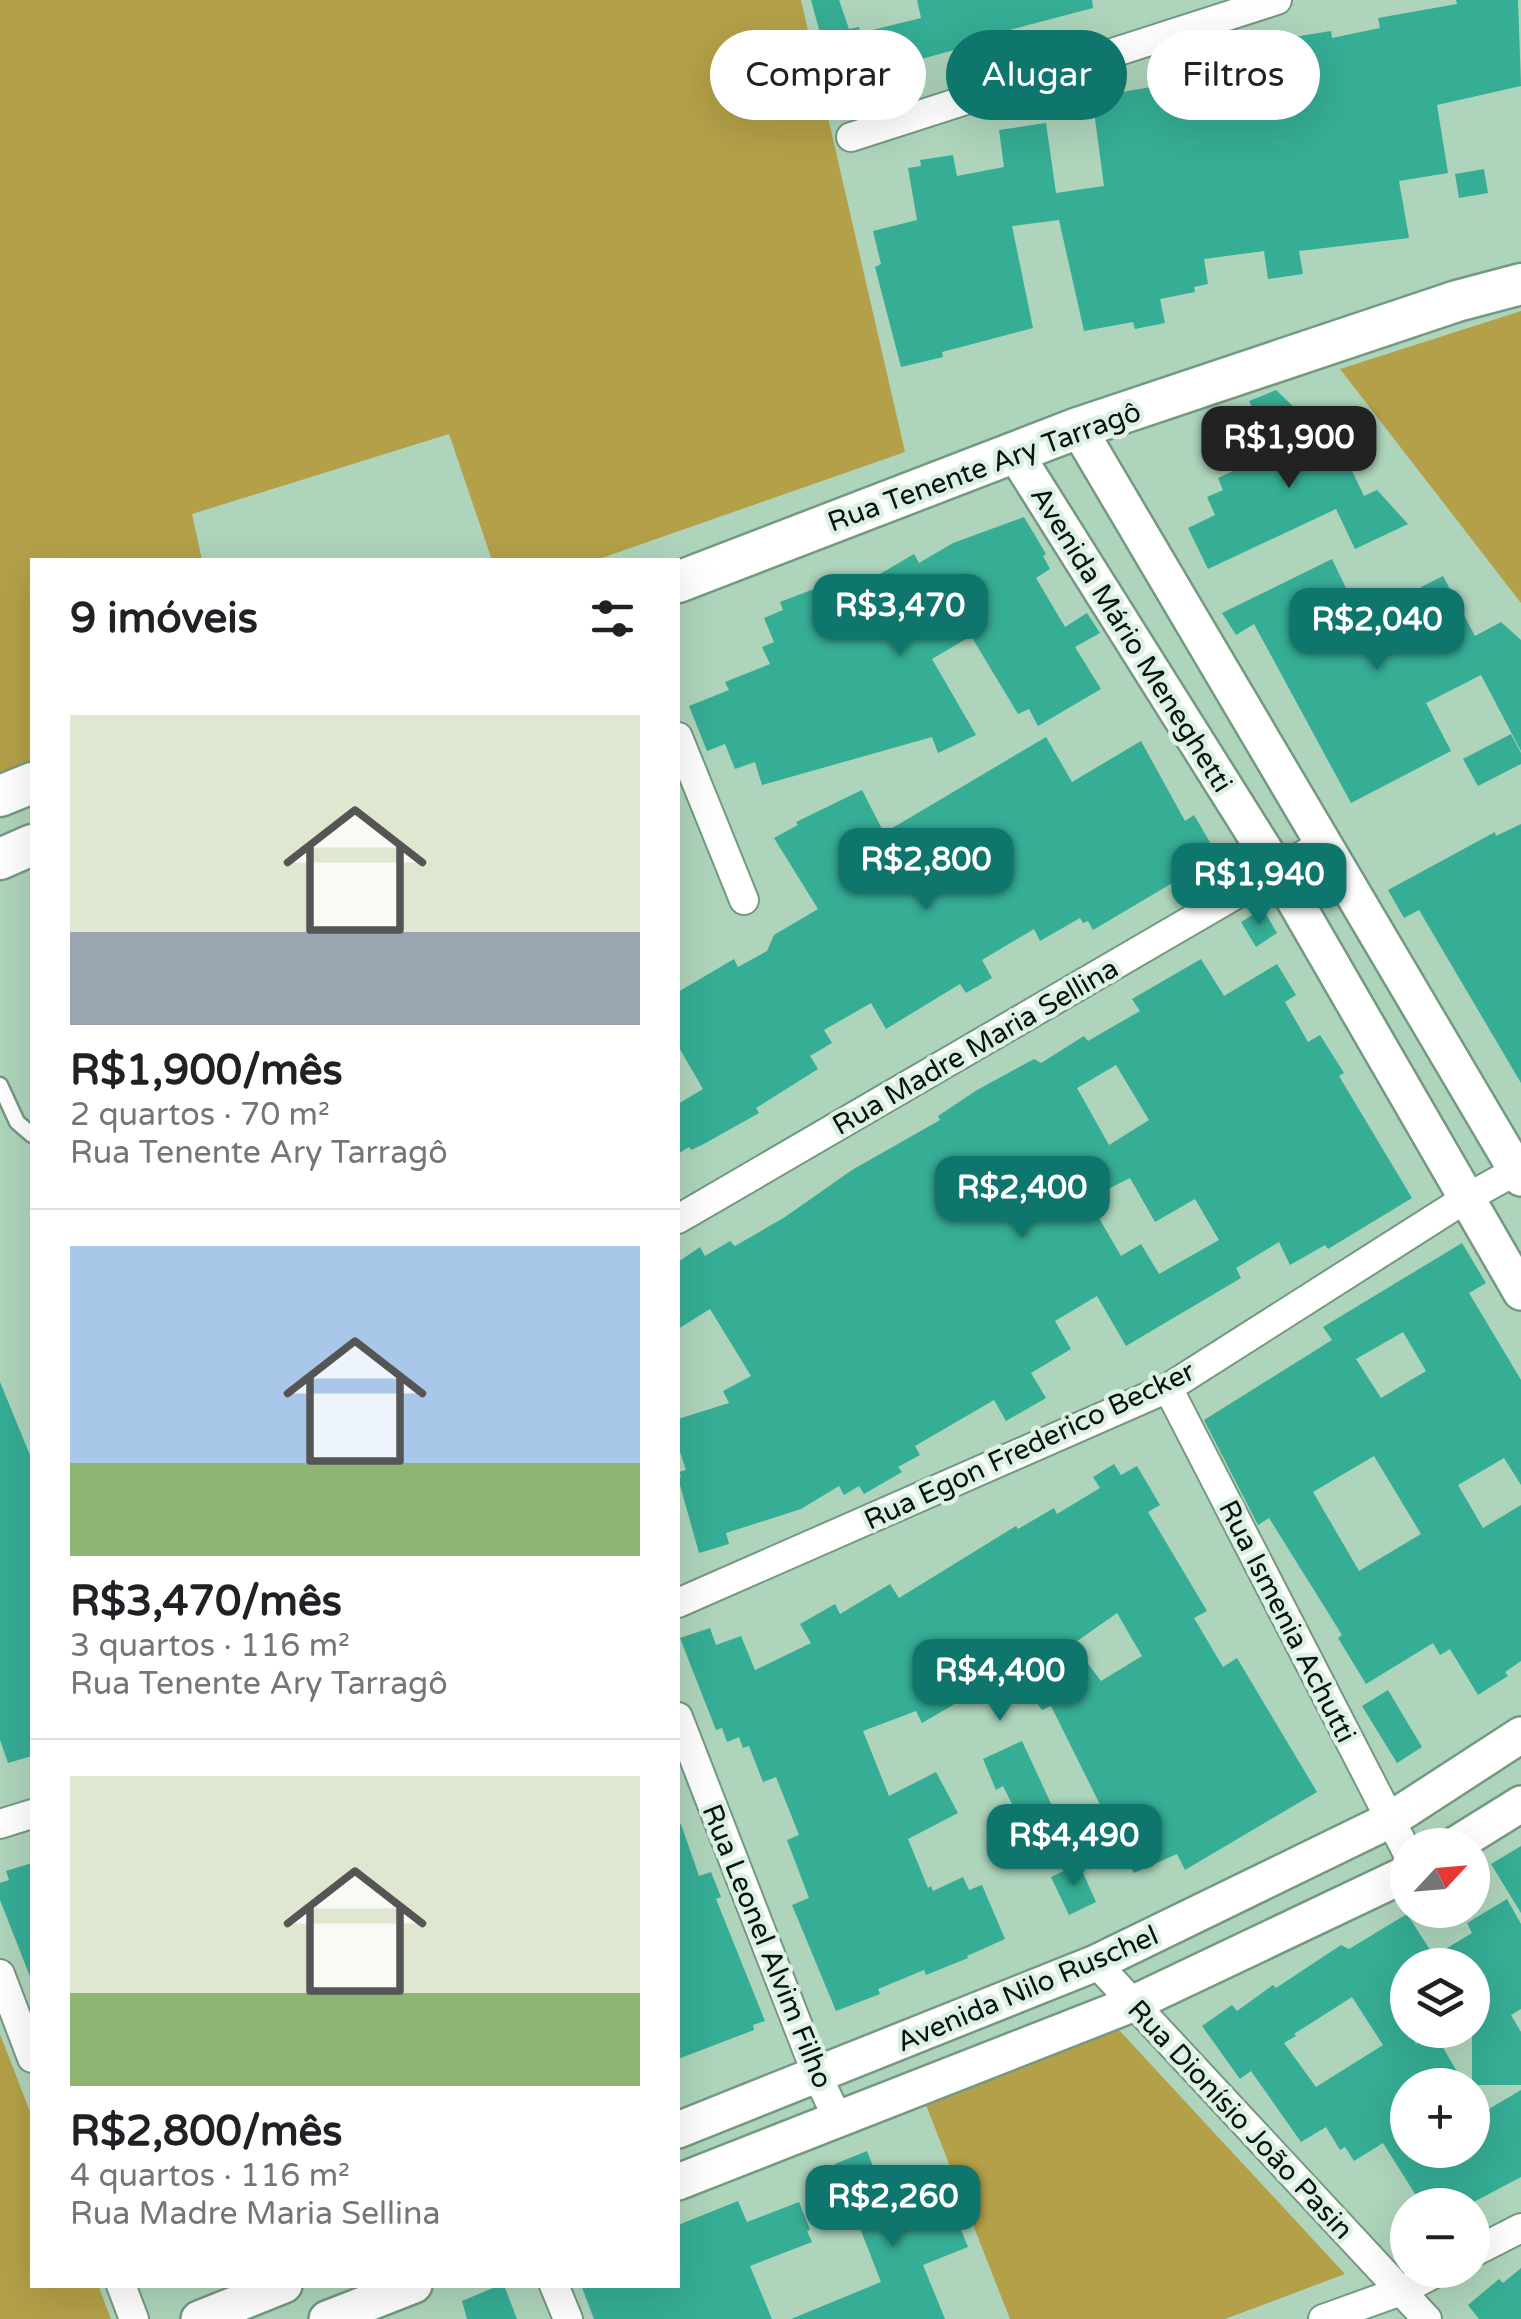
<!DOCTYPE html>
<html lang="pt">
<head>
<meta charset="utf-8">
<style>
	:root { --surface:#fff; --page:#f6f6f6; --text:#202124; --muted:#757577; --line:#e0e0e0; --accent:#0f766e }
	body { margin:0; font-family:"Varela Round",sans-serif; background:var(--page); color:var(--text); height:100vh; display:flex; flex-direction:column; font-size:38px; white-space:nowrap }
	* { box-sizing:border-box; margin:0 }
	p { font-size:32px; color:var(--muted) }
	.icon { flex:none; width:55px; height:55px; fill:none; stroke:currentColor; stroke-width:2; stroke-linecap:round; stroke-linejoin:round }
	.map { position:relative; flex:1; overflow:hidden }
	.sheet { position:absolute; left:30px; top:558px; width:650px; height:1730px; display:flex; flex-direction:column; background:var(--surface); border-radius:0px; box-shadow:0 10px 40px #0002 }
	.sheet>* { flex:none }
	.hud { position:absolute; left:710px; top:30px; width:660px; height:90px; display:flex; gap:20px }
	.needle { width:65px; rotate:64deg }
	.buttons { position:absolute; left:1390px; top:1828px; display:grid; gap:20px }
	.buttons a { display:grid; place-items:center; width:100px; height:100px; border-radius:50%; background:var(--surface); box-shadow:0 10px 40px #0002; font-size:50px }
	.price { position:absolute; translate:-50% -85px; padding:0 22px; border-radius:20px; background:var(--accent); color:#fff; font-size:32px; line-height:65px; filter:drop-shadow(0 2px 5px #0008) }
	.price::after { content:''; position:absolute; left:50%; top:60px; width:30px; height:22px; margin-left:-15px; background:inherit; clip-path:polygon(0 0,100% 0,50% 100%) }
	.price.selected { background:#222; color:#fff }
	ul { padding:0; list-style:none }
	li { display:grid; align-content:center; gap:20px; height:530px; padding:0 40px }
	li+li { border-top:2px solid var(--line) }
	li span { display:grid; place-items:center; height:310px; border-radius:0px; color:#555 }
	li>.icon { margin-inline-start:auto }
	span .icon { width:180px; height:180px; fill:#fffc; stroke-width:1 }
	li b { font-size:42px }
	h2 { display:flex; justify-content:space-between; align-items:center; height:120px; padding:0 40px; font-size:42px }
	.chip { padding:0 35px; border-radius:45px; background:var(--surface); box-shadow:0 10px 40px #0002; font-size:35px; line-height:90px }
	.chip.selected { background:var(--accent); color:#fff }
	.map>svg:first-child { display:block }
</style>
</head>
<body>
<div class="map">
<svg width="1521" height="2319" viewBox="0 0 1521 2319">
	<rect width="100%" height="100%" fill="#aed4bb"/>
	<g fill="#b4a048">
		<path d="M0,0H801L905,452L596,560H492L449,434L192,514L202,560H32V796L0,809Z"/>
		<path d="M1521,311V603L1340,369Z"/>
		<path d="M1119,2030L1345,2274L1225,2319H1010L926,2105Z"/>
		<path d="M0,2034L32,2117V2285H98L111,2319H0Z"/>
	</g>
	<g fill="#36ad95" fill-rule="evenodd">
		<path d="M811,0H839L849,29L859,27L860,33L921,18L917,0H1092L1093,8L1002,32L1004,40L973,48L972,45L871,73L873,83L836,92Z"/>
		<path d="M1456,0H1518L1521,86L1437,105L1448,173L1399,181L1409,238L1299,251L1303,274L1268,279L1264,251L1204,259L1208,284L1194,287L1195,292L1160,299L1165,323L1135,329L1133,322L1084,331L1059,220L1012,226L1033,328L942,352L943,357L901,367L875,267L881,264L873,231L917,220L908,168L921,166L920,160L953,155L957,176L1004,167L999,130L1046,123L1056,193L1104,186L1092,97L1187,81V73L1216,66L1215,55L1282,43L1281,39L1331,31L1332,38L1380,28L1378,18L1457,4Z"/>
		<path d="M1484,169L1488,193L1459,198L1455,174Z"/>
		<path d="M1276,390L1345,456L1364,496L1377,490L1408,524L1355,549L1336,509L1208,569L1188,528L1215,515L1207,497L1223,490L1218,478L1275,452L1249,401Z"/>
		<path d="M1024,517L1046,554L1043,556L1050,569L1036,578L1065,627L1087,613L1100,633L1075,647L1101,689L1038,726L1029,709L1018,714L971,636L932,659L976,735L938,753L932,737L762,785L755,762L735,769L725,744L707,751L689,706L729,690L725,682L770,664L762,647L774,642L764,618L783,610L780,602L832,582L839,599L883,581L880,574L914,554L919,563L953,543Z"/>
		<path d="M1332,559L1372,642L1433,610L1421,587L1443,576L1475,636L1501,622L1521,640V751L1481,675L1426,703L1451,751L1351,803L1254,624L1236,635L1222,613Z"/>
		<path d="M1511,734L1521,753V764L1478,786L1463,759Z"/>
		<path d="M1046,737L1072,782L1141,741L1185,821L1194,815L1218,856L1093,930L1088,921L1083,923L1080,918L1040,941L1034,929L982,960L992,978L966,993L960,984L886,1029L871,1003L824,1030L832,1043L810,1056L818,1069L756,1108L759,1113L702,1145L691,1150L689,1147L678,1154V1104L703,1089L678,1046V992L734,959L738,967L767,951L774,935L818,909L774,838L798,825L796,822L862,790L884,833Z"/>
		<path d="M1521,824V1083L1419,910L1404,918L1388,890L1495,832L1496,836Z"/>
		<path d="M1263,909L1277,933L1256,947L1241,922Z"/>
		<path d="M1201,959L1224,996L1277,964L1296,995L1285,1002L1308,1042L1320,1035L1344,1073L1339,1076L1412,1198L1328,1249L1325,1245L1290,1265L1279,1242L1236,1268L1241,1278L1126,1346L1097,1296L1055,1321L1071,1349L1031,1373L1046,1398L1006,1421L994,1400L915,1446L920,1455L898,1467L902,1472L864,1494L859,1486L844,1495L839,1486L801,1509L726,1533L729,1544L699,1553L678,1478L681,1477L679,1472L686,1470L678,1446V1419L729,1403L723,1391L751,1376L710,1309L678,1329V1262L700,1247L705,1256L730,1241L735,1246L785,1217L852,1170L940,1120L938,1116L977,1090L1034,1059L1041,1063L1084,1036L1088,1041L1140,1011L1132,999ZM1116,1065L1149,1120L1109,1145L1077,1088ZM1130,1178L1155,1222L1195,1199L1219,1240L1159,1274L1141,1244L1121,1256L1088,1199Z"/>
		<path d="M1462,1243L1486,1283L1469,1293L1521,1380V1485L1504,1458L1458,1485L1483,1528L1521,1505V1661L1505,1672L1508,1676L1478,1695L1450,1649L1440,1655L1433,1643L1366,1684L1338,1638L1342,1635L1269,1518L1258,1525L1204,1420L1332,1340L1323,1327ZM1403,1332L1426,1371L1381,1398L1356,1359ZM1374,1456L1421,1534L1359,1571L1313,1492Z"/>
		<path d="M0,1382L32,1460V1756L8,1763L0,1740Z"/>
		<path d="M1114,1464L1121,1475L1137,1466L1160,1505L1148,1512L1207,1611L1194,1618L1223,1667L1237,1658L1317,1792L1185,1870L1177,1854L1134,1873L1051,1706L1042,1710L1021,1680L1008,1688L1001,1677L922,1723L916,1711L863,1731L889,1796L936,1772L958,1813L908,1839L928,1888L931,1886L933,1891L963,1877L969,1890L982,1885L1005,1939L967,1956L968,1958L926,1975L924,1970L878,1989L880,1994L836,2011L792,1905L809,1898L787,1840L799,1835L776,1777L763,1782L749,1746L743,1748L739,1737L727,1742L722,1728L716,1730L680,1638L710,1628L716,1645L741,1636L755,1670L811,1643L800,1624L835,1604L840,1614L890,1584L899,1598L1016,1526L1018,1529L1054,1508L1057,1514L1100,1488L1093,1477ZM1117,1613L1142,1656L1101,1681L1073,1644Z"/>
		<path d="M1388,1690L1422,1747L1397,1763L1362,1706Z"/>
		<path d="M1022,1741L1054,1810L1021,1822L1003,1786L996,1790L983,1759Z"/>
		<path d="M681,1824L699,1876L711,1872L721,1897L716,1899L765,2021L753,2025L754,2030L678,2059V1825Z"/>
		<path d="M1521,1846V1913L1491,1864Z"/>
		<path d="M32,1863V1979H31L0,1900V1883L9,1880L6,1871Z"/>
		<path d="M1079,1864L1096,1902L1069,1915L1051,1877Z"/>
		<path d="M1507,1899L1521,1924V2009L1511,2015L1521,2032V2085H1472V1965H1408V1994L1391,2004L1416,2044L1435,2034L1465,2085H1408V2150H1472V2119L1521,2090V2177L1468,2205H1422L1383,2143L1354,2161L1345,2147L1340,2150L1326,2127L1301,2142L1251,2071L1240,2079L1202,2026L1232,2005L1237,2011L1273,1985L1276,1988L1341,1945L1349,1949L1407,1914L1434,1956L1472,1933L1467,1923ZM1352,1997L1383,2045L1316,2087L1284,2043L1296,2036L1294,2034Z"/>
		<path d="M867,2151L879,2182L889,2178L905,2218L949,2200L968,2247L923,2265L945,2319H791L881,2282L835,2164Z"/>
		<path d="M738,2201L747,2222L799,2202L810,2230L807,2231L812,2242L750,2266L772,2319H594L581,2285H678V2225Z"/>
		<path d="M1521,2268V2319H1479L1468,2305L1499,2279L1503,2283Z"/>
		<path d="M500,2285H504L517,2319H467L462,2301Z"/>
	</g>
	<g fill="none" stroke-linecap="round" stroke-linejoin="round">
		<defs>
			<path id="service" d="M0,1085L17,1122L32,1135"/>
			<g id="minor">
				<path d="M851,137L1277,0"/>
				<path d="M678,737L744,900"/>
				<path d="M678,1219L1324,843"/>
				<path d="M1168,1388L1408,1854"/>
				<path d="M678,1603L1168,1388L1465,1199L1521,1168"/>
				<path d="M678,1717L817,2075L838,2119"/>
				<path d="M0,1824L32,1814"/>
				<path d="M1096,1963L1427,2319"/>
				<path d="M0,1974L32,2058"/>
				<path d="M1472,2253L1521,2228"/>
				<path d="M121,2285L134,2319"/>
				<path d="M554,2285L568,2319"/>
				<path d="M1323,2319L1401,2291L1441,2270"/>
			</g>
			<g id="tertiary">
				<path d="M1078,428L1521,1178"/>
				<path d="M1015,453L1277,870L1521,1292"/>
				<path d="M1455,1845L1521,1804"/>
				<path d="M678,2130L1096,1963L1390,1820L1521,1735"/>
				<path d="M678,2182L1132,2004L1408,1873"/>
				<path d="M199,2319L284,2285"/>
				<path d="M327,2319L414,2285"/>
			</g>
			<g id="secondary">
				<path d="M678,582L1078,428L1457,301L1521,284"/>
				<path d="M0,796L32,783"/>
				<path d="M0,859L32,845"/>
			</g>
		</defs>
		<use href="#service" stroke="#749981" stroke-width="19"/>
		<use href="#minor" stroke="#749981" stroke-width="32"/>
		<use href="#tertiary" stroke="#749981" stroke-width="40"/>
		<use href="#secondary" stroke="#749981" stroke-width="45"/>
		<use href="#service" stroke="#fff" stroke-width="14"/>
		<use href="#minor" stroke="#fff" stroke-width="28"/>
		<use href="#tertiary" stroke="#fff" stroke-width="35"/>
		<use href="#secondary" stroke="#fff" stroke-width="40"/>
	</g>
	<g text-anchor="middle" stroke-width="9" stroke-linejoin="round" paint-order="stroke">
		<g font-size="28" fill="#06140b" stroke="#dcf0e3">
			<text transform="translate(984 466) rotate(-20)" y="10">Rua Tenente Ary Tarragô</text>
			<text transform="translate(1132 639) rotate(58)" y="10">Avenida Mário Meneghetti</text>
			<text transform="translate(975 1046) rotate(-30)" y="10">Rua Madre Maria Sellina</text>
			<text transform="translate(1029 1445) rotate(-25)" y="10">Rua Egon Frederico Becker</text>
			<text transform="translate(1288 1621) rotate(63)" y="10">Rua Ismenia Achutti</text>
			<text transform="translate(768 1946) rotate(68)" y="10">Rua Leonel Alvim Filho</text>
			<text transform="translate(1027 1988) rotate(-23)" y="10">Avenida Nilo Ruschel</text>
			<text transform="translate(1241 2119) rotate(47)" y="10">Rua Dionísio João Pasin</text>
		</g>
	</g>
</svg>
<div class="buttons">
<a><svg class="needle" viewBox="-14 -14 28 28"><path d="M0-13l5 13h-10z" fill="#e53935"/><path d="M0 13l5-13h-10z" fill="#757577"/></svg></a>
<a><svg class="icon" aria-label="layers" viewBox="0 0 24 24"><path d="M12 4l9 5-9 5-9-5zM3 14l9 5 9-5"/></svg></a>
<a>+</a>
<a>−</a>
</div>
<b class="price selected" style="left:1289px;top:491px">R$1,900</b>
<b class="price" style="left:900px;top:659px">R$3,470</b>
<b class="price" style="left:1377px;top:673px">R$2,040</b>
<b class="price" style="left:926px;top:913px">R$2,800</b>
<b class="price" style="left:1259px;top:928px">R$1,940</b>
<b class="price" style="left:1022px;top:1241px">R$2,400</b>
<b class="price" style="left:1000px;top:1724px">R$4,400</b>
<b class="price" style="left:1074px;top:1889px">R$4,490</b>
<b class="price" style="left:893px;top:2250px">R$2,260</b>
<div class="hud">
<a class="chip">Comprar</a>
<a class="chip selected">Alugar</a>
<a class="chip">Filtros</a>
</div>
<section class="sheet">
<h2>9 imóveis<svg class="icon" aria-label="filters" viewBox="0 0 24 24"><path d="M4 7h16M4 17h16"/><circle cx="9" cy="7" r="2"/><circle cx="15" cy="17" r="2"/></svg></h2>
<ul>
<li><span style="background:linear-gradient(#dfe7d0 70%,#9aa5b1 0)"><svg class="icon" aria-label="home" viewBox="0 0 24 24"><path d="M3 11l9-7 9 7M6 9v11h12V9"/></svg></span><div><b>R$1,900/mês</b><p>2 quartos · 70 m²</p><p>Rua Tenente Ary Tarragô</p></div></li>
<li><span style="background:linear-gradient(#a9c7e8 70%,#8fb573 0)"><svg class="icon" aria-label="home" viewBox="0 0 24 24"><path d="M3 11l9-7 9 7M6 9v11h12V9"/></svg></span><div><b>R$3,470/mês</b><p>3 quartos · 116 m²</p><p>Rua Tenente Ary Tarragô</p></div></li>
<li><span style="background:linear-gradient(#dfe7d0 70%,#8fb573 0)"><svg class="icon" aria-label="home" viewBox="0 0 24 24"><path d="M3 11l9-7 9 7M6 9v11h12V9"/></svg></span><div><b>R$2,800/mês</b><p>4 quartos · 116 m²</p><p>Rua Madre Maria Sellina</p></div></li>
</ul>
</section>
</div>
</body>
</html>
